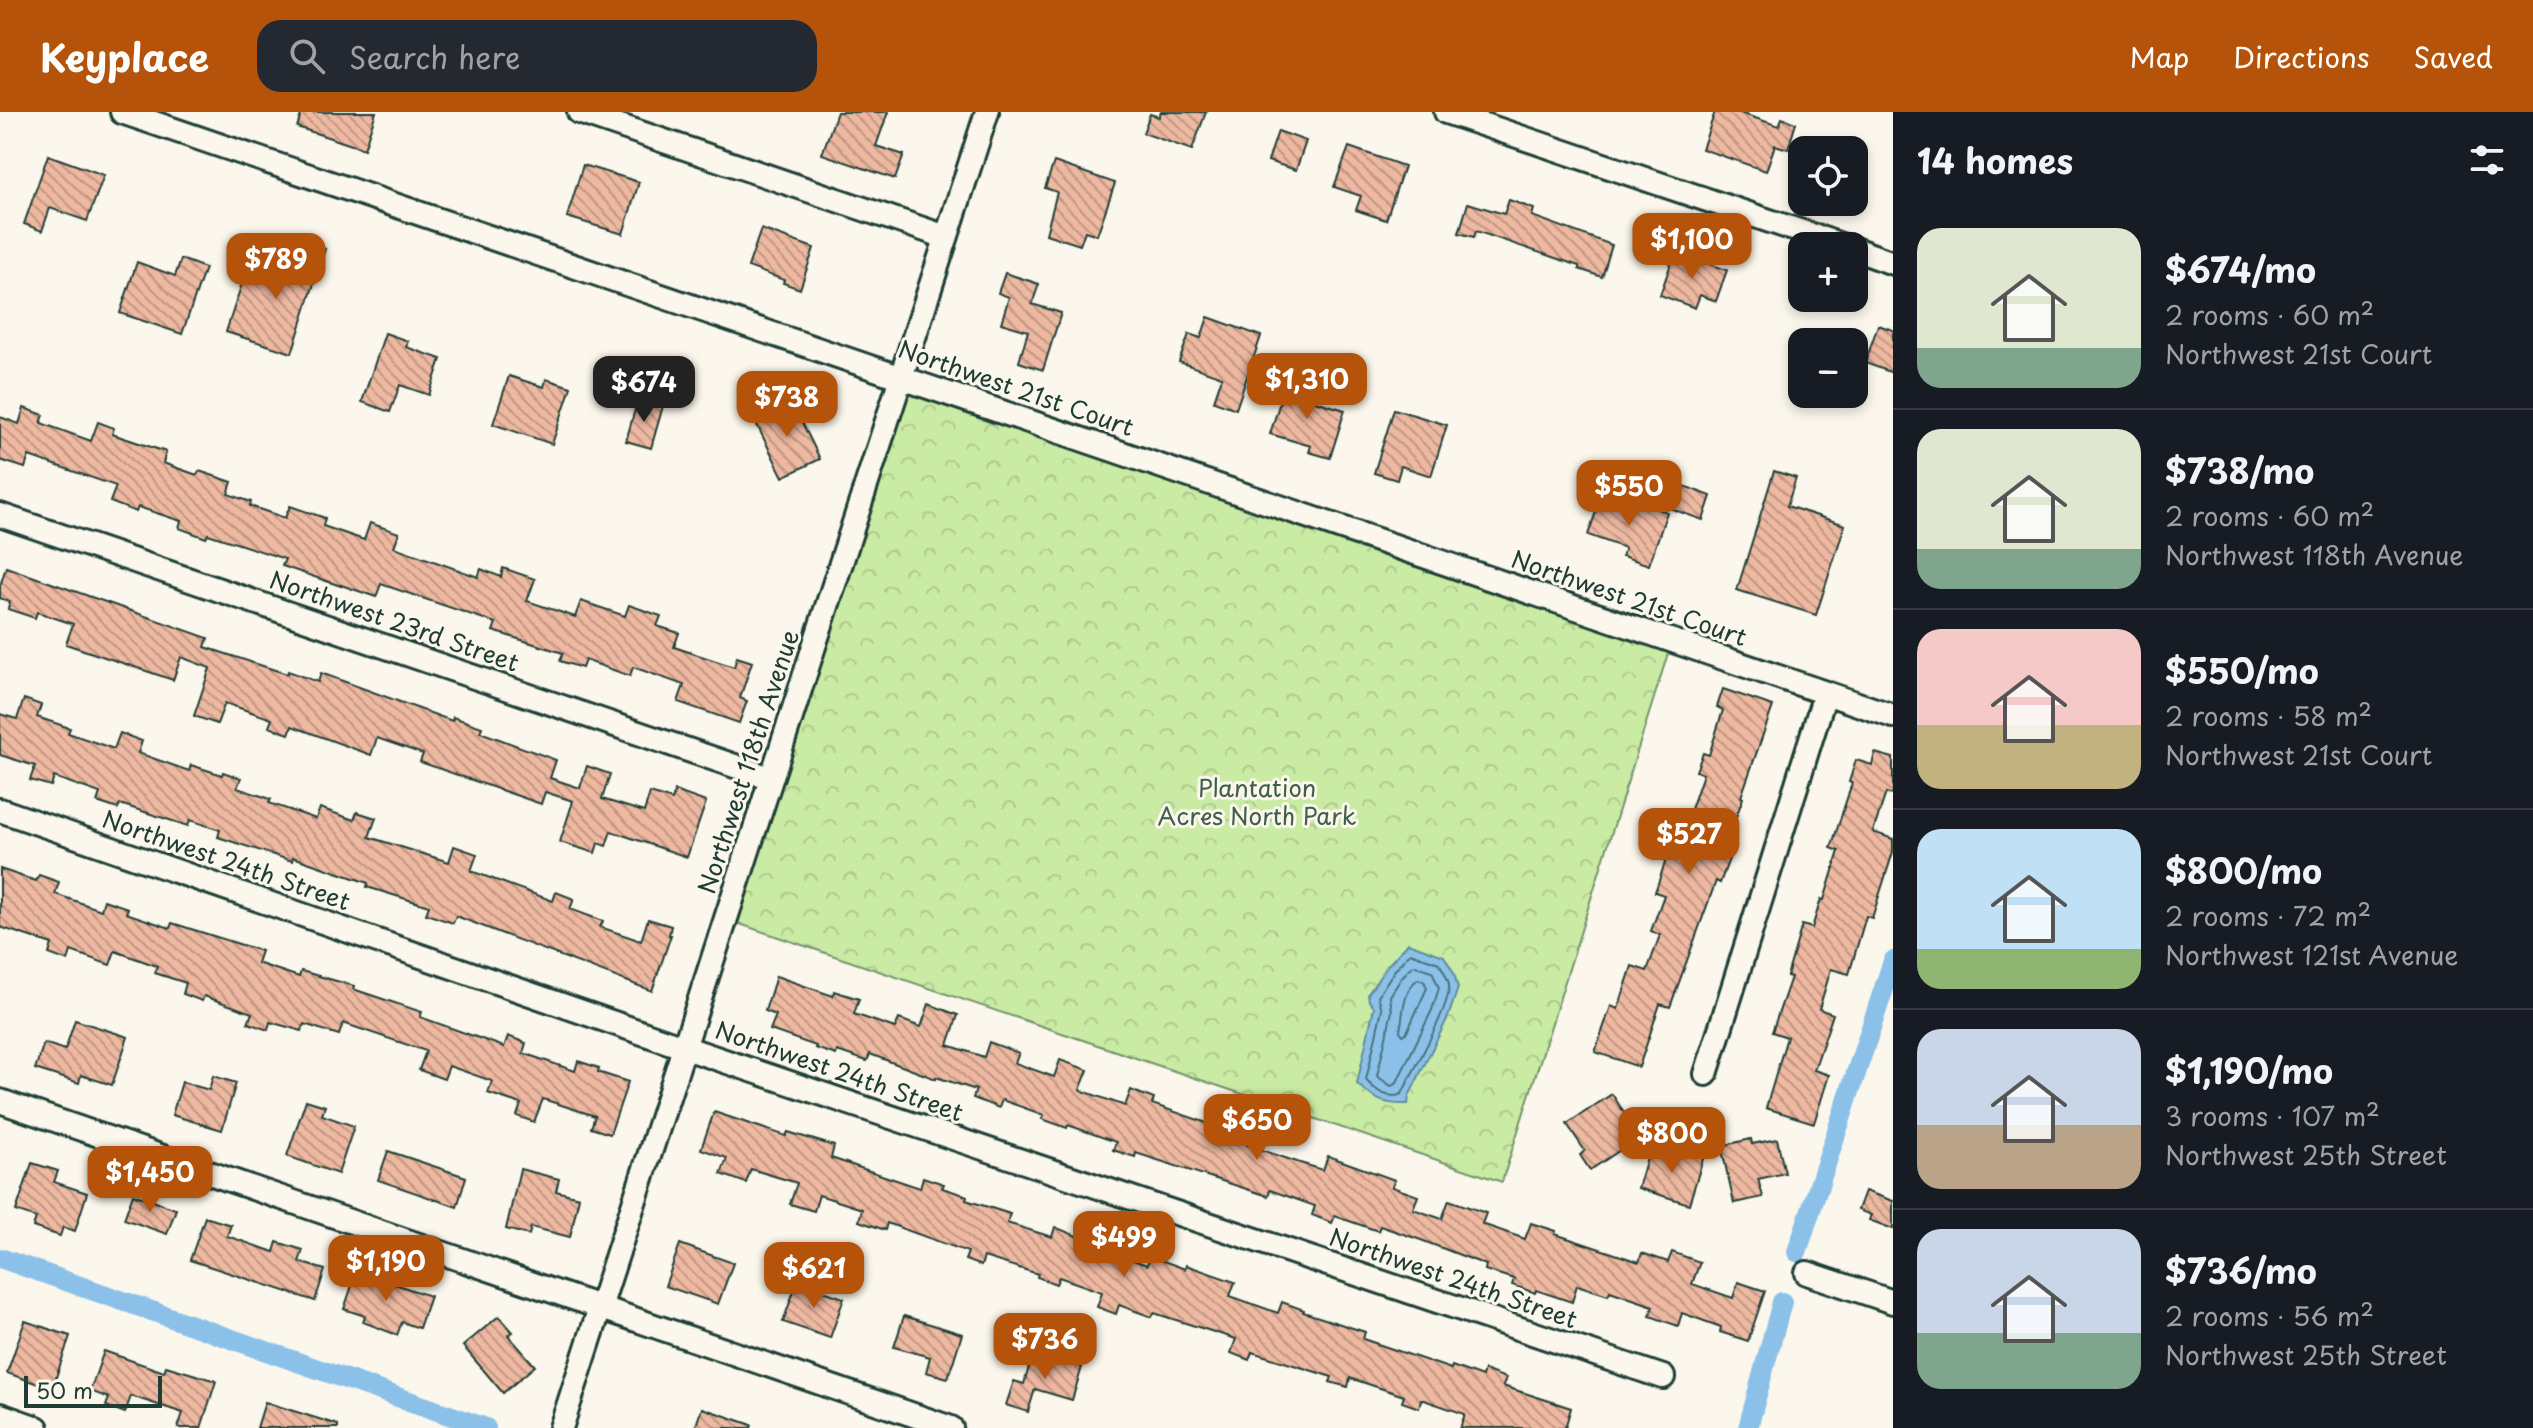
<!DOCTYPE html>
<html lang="en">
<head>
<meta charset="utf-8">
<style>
	:root { --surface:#171b24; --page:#242831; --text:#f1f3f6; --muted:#9ea1a6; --line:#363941; --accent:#b45309 }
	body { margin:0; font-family:"Playpen Sans",sans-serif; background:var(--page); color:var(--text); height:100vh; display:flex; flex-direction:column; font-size:30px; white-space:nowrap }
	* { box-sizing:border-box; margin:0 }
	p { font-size:26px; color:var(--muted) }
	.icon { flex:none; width:44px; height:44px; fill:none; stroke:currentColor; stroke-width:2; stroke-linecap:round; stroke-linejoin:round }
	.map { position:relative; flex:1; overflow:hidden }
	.drawer { display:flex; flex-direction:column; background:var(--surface); width:640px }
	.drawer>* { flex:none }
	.fabs { position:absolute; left:1788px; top:24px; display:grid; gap:16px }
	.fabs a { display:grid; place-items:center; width:80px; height:80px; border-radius:16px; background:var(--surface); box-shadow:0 4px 12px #0003; font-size:40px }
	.scale { position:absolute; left:24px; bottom:20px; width:138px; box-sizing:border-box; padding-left:8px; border:4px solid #1f3d34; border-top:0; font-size:22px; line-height:28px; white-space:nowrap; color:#1f3d34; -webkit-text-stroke:6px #fbf7ec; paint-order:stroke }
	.price { position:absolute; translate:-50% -68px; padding:0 18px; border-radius:16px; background:var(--accent); color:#fff; font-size:26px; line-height:52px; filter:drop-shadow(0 2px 4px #0008) }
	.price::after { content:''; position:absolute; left:50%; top:48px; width:24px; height:18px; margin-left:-12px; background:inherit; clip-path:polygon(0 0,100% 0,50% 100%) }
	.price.current { background:#222; color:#fff }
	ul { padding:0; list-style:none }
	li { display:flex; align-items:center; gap:24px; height:200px; padding:0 24px }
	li+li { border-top:2px solid var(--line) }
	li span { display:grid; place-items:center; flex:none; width:224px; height:160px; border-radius:24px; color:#555 }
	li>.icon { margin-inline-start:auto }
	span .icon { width:96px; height:96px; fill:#fffc; stroke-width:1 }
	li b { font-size:34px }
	h2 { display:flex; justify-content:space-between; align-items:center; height:96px; padding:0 24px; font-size:34px }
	header { display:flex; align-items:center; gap:48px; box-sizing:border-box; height:112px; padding:0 40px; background:var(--accent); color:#fff }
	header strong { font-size:38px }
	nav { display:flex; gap:44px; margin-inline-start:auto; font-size:28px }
	.search { width:560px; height:72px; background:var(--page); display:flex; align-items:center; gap:20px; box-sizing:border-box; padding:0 28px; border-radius:24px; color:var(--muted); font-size:30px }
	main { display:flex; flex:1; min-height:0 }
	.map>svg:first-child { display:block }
</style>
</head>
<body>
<header>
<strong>Keyplace</strong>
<div class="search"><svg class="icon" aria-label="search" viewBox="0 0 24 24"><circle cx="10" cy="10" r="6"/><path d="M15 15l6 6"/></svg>Search here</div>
<nav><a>Map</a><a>Directions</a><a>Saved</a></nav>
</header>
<main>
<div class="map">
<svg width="1893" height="1316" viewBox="0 0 1893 1316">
	<defs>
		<pattern id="park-crowns" width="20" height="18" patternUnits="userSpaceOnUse" patternTransform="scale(2)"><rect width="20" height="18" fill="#caeba4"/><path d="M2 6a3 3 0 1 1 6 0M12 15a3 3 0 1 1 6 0" fill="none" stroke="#adca8e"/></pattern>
		<pattern id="building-back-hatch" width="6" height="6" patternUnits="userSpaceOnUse" patternTransform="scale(2)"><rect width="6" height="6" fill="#eeb8a1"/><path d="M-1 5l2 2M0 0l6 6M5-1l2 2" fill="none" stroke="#c09784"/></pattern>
	</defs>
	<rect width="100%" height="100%" fill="#fbf7ec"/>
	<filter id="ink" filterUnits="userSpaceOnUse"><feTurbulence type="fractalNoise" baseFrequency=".0125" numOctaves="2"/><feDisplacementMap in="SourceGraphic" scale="16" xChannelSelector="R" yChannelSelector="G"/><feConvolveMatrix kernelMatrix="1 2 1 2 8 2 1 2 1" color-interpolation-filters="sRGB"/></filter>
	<g filter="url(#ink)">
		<path fill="url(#park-crowns)" stroke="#74946c" stroke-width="2" d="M910,278L1670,535L1502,1070L737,811Z"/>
		<path fill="#8bc1e9" stroke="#608ca1" stroke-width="2" d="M1408,831L1444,844L1454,861L1458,876L1448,905L1409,984L1408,992C1384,993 1375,988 1357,972L1374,895L1369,889L1368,882L1387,854Z"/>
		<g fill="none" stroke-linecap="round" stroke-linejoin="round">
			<g stroke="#4a727c" stroke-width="2">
				<path d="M1410,841L1439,851C1443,858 1448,865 1449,873C1451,894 1412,960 1402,982C1389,988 1375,979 1366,968L1382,897L1378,884L1394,859Z"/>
				<path d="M1413,853L1432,859L1439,876L1432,898L1396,972L1391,974L1377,964L1392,899L1390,884L1402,865Z"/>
				<path d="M1418,867L1424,869L1427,876L1407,920L1403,923L1400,919C1404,900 1402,879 1418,867Z"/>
			</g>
			<g stroke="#8bc1e9" stroke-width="20">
				<path d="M1797,1140L1893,849"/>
				<path d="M0,1146L486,1316"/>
				<path d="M1748,1316L1782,1190"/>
			</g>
		</g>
		<g fill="url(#building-back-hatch)" stroke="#1f3d34" stroke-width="2">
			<path d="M302,0H376L364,37L297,15Z"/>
			<path d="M837,0H888L876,34L904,43L895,67L822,42Z"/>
			<path d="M1161,0H1206L1192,38L1143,21L1150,2L1159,5Z"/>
			<path d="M1715,0H1737L1779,14L1782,6L1796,11L1788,37L1775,33L1766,59L1702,37Z"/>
			<path d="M1278,19L1306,29L1296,58L1268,49Z"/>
			<path d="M1349,35L1404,54L1386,108L1356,98L1361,84L1334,75Z"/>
			<path d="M48,43L104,63L87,109L50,96L42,119L24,112Z"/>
			<path d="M1054,50L1115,71L1097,123L1085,119L1080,133L1046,122L1057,80L1045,76Z"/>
			<path d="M583,53L639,70L623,122L567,105Z"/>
			<path d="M1509,88L1534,97L1532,104L1612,133L1602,165L1579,157V154L1476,119L1474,125L1459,121L1468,91L1504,102Z"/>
			<path d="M761,117L814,136L800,177L783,171L784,168L748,155Z"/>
			<path d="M304,130L325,137L292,241L226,220L249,150L293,164Z"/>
			<path d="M1675,140L1727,158L1716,189L1700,183L1695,196L1660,183Z"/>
			<path d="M181,147L205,156L182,222L120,201L137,150L175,164Z"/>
			<path d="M1005,161L1039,172L1032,192L1061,201L1043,258L1019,250L1028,219L1001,211L1009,185L998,181Z"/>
			<path d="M1208,205L1261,224L1236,297L1214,289L1222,265L1179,250L1189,222L1201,226Z"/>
			<path d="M1878,213L1893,218V261L1865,251Z"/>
			<path d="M385,221L408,229L406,235L441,247L429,283L400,273L390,300L362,290Z"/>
			<path d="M509,264L544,275L546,267L571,275L552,332L493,312Z"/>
			<path d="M1286,270L1308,277L1305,286L1345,298L1330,346L1309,340L1311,334L1270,322Z"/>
			<path d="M638,287L663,294L651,336L626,329Z"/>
			<path d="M792,290L820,347L783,365L754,307Z"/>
			<path d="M24,296L44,303L41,311L91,329L98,310L114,316L112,322L166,340L163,351L197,363L199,359L232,370L228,382L251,390L250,394L285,406L290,394L325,406L323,414L364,428L370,411L399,421L394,435L478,465L481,457L501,465L503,456L535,467L527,489L575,505L581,489L625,504L629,493L661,504L657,514L679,521L674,535L734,555L737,545L752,550L740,586L747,589L739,611L678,590L684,573L633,555L630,564L585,548L582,556L560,549L563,541L493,519L496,511L381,472L376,485L341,473V474L282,454L285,447L208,422L206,426L179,416L181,409L138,395L136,400L110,390L116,374L29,344L25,356L0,348V305L19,312Z"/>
			<path d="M1394,297L1447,313L1431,364L1401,354L1397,368L1374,361Z"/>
			<path d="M1774,359L1796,366L1787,394L1845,413L1816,503L1737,478Z"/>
			<path d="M1665,367L1711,384L1703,408L1657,392Z"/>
			<path d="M1601,385L1633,397L1636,389L1667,400L1649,453L1622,444L1625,436L1588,423Z"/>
			<path d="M6,455L208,526L205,535L287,562L288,559L318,570L321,561L452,609L453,605L482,615L480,620L556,648L550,666L580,676L587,654L610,662L602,687L644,700L650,681L672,688L675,679L706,690L687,745L611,719L606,734L598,731L595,741L560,730L573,689L545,680L541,692L420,650L423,642L377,626L371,643L292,614L289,622L269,615L272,607L225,591L217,612L194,604L210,556L181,545L173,568L66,532L73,512L37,500L35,506L8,497L10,490L0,486V474Z"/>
			<path d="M1723,577L1773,594L1741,685L1743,686L1736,705L1731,703L1719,740L1730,744L1720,771L1716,769L1670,895L1660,892L1639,955L1595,940L1611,894L1618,897L1632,854L1647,859L1660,823L1651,819L1664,783L1655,780L1683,698L1690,700L1703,662L1696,659L1703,641L1709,643L1723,598L1717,595Z"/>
			<path d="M24,587L41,593L37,605L70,616L68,621L114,637L120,621L142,629L138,641L189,659L191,653L222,663L223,660L241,666L237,676L271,687L269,691L316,707L320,696L354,708L357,700L376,706L369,725L449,750L454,734L477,742L471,759L553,789L556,780L574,787L570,797L603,809L600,815L641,829L648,807L671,814L669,823H671L652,879L456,804L453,811L426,802L429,794L367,775L368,771L293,745L292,749L218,725L220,718L190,708L188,714L120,692L118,697L97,690L100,681L54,665L51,674L30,668L35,654L0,643V602L17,607Z"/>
			<path d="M1875,641L1893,646V683L1886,681L1873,720L1893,727V740L1872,806L1866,804L1849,862L1831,857L1819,897L1833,902L1814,958L1829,963L1814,1011L1766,996L1787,925L1772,920L1791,865L1787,864L1802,813L1812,816L1821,787L1824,788L1839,739L1831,736L1852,671L1849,670L1856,648L1872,653Z"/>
			<path d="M0,757L36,769L39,763L59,770L55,782L101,798L104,788L128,796L126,801L170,816L172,811L261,839L257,851L299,865L301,859L354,874L353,877L422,900L420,905L504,935L508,924L526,931L523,941L575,959L578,949L599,956L598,960L628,970L610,1022L591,1016L595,1004L543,987L534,1010L517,1004L521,992L488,981L492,969L449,954L444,967L419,958L426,939L343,911L339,923L304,912L302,919L270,910L268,918L248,911L252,901L204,884L202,889L183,882L186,871L155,861L157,854L115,839L110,853L71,839L68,849L49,842L52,832L0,815Z"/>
			<path d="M776,864L833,884L834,879L859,887L854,902L895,916L899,907L921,915L929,892L958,903L948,933L984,945L989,930L1019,941L1015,951L1054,965L1060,948L1088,958L1080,978L1125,994L1131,978L1154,987L1152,992L1233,1020L1235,1014L1252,1019L1247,1033L1300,1051L1323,1058L1328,1044L1353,1053L1395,1068L1392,1075L1418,1084L1413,1097L1442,1107L1449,1088L1486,1101L1482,1112L1525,1127L1531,1111L1556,1119L1555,1122L1639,1150L1642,1141L1668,1150L1672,1140L1700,1150L1692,1172L1733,1186L1738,1170L1765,1179L1748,1229L1720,1220L1721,1215L1682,1201L1678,1214L1650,1204L1653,1194L1610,1179L1608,1183L1577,1173L1572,1190L1536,1178L1535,1181L1512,1173L1514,1167L1485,1158L1486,1153L1421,1128L1380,1114L1378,1119L1335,1104L1332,1111L1312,1103L1315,1094L1270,1078L1268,1084L1136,1041L1135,1045L1113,1038L1116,1030L1068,1013L1067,1016L1042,1007L1044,1003L1002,988L999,996L973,986L976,978L936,965V967L870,942L867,949L837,939L836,943L815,936L816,934L770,918L776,903L765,899Z"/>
			<path d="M75,908L128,925L112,973L81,963L79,971L35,957L44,931L65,938Z"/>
			<path d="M213,964L236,971L222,1018L172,1003L182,970L209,978Z"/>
			<path d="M1612,982L1640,1025L1590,1058L1580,1043L1585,1039L1567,1012Z"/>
			<path d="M306,988L325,994L322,1003L354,1014L338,1062L287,1044Z"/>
			<path d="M714,1000L786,1024L788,1020L834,1034L831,1046L920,1076L923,1065L944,1072L942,1076L967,1084L966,1088L1010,1102L1007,1111L1052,1125L1055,1115L1101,1134L1100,1136L1147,1153L1150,1144L1185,1157L1186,1153L1235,1170L1230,1184L1278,1201L1282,1190L1304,1198L1303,1200L1365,1220L1363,1227L1451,1257L1452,1254L1482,1265L1484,1258L1506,1266L1503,1274L1571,1296L1565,1316H1460L1465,1302L1421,1287L1419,1296L1402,1290L1404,1284L1350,1266L1348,1275L1330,1270L1332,1265L1252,1240L1249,1248L1231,1241L1236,1227L1154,1201L1152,1205L1119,1193L1116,1202L1097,1195L1102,1180L1059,1165L1056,1172L1037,1165L1038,1162L984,1145L981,1154L965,1148L968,1140L887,1111L885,1118L859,1109L862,1097L819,1083L814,1099L790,1092L797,1071L751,1057L746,1071L721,1062L727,1046L701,1037Z"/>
			<path d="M1751,1027L1752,1032L1777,1027L1785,1061L1758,1067L1763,1085L1734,1091L1721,1034Z"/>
			<path d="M1678,1037L1704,1044L1689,1092L1638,1076L1649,1039L1675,1047Z"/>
			<path d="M388,1039L466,1065L457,1095L378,1068Z"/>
			<path d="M32,1051L58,1059L54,1070L87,1081L75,1119L63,1115L60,1124L33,1115L36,1106L16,1099Z"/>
			<path d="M520,1057L559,1067L556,1079L579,1085L570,1125L531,1115L529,1123L506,1117Z"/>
			<path d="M1865,1079L1893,1089V1117L1869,1108L1871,1103L1858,1098Z"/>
			<path d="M133,1082L176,1097L167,1122L124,1107Z"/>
			<path d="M205,1105L231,1113L227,1124L274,1140L277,1130L303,1138L299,1150L325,1158L315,1189L190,1148Z"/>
			<path d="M680,1132L733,1151L718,1192L665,1174Z"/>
			<path d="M357,1159L430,1184L419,1216L402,1210L397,1223L363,1210L365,1204L344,1197Z"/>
			<path d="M797,1170L844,1186L830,1226L783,1210Z"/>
			<path d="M499,1204L513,1220L508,1223L535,1254L503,1281L463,1234Z"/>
			<path d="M904,1204L962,1222L948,1266L926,1260L930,1245L894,1235Z"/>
			<path d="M25,1209L70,1224L52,1277L7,1261Z"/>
			<path d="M104,1239L164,1260L166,1254L216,1269L201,1316H178L183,1301L131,1284L125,1301L106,1294L109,1286L90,1279Z"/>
			<path d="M1033,1241L1082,1255L1072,1288L1035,1277L1028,1300L1006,1293L1014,1269L1024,1272Z"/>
			<path d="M265,1290L338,1313V1316H257Z"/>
			<path d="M702,1296L752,1313L751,1316H695Z"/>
		</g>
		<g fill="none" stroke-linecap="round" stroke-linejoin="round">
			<defs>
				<g id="minor">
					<path d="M122,0L1893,604"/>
					<path d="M579,0L946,125"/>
					<path d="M1446,0L1844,134"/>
					<path d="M1854,137L1893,151"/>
					<path d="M0,403L770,666"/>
					<path d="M0,698L683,935L1663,1265"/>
					<path d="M1706,962L1825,582"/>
					<path d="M0,989L951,1316"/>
					<path d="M1807,1161L1893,1190"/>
					<path d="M0,1303L37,1316"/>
					<path d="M561,1316L987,0"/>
				</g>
			</defs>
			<use href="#minor" stroke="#1f3d34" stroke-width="28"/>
			<use href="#minor" stroke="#fbf7ec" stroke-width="22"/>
		</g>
	</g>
	<g text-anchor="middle" stroke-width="6" stroke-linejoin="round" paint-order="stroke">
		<g font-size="24" fill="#1f3d34" stroke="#fbf7ec">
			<text transform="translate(1016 277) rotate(19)" y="8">Northwest 21st Court</text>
			<text transform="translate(1629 487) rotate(19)" y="8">Northwest 21st Court</text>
			<text transform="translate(394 510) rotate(19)" y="8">Northwest 23rd Street</text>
			<text transform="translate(749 650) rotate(-72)" y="8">Northwest 118th Avenue</text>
			<text transform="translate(226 749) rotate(19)" y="8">Northwest 24th Street</text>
			<text transform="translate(839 960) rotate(19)" y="8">Northwest 24th Street</text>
			<text transform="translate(1453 1167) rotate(19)" y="8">Northwest 24th Street</text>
		</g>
		<g font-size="24" fill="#41604a" stroke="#fbf7ec">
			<text x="1257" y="685">Plantation<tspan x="1257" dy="28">Acres North Park</tspan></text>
		</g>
	</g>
</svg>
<div class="fabs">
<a><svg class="icon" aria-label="locate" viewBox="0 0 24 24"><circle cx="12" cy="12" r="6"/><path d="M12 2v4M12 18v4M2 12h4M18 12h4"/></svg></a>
<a>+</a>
<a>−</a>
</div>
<div class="scale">50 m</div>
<b class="price" style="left:1692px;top:169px">$1,100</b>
<b class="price" style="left:276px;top:189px">$789</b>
<b class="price" style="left:1307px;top:309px">$1,310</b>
<b class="price current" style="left:644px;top:312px">$674</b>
<b class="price" style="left:787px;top:327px">$738</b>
<b class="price" style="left:1629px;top:416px">$550</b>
<b class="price" style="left:1689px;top:764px">$527</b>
<b class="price" style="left:1257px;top:1050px">$650</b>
<b class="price" style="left:1672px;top:1063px">$800</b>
<b class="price" style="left:150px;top:1102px">$1,450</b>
<b class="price" style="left:1124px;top:1167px">$499</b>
<b class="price" style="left:386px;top:1191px">$1,190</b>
<b class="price" style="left:814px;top:1198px">$621</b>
<b class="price" style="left:1045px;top:1269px">$736</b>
</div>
<section class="drawer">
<h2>14 homes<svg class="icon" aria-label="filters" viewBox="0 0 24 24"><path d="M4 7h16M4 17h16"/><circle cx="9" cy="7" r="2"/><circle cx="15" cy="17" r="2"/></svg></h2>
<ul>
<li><span style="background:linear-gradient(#dfe7d0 75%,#7fa58c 0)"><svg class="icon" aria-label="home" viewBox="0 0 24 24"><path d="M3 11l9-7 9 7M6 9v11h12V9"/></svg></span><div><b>$674/mo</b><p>2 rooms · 60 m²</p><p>Northwest 21st Court</p></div></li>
<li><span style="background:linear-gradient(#dfe7d0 75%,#7fa58c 0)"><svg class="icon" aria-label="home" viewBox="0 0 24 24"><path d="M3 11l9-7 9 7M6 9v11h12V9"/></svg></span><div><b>$738/mo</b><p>2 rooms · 60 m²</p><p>Northwest 118th Avenue</p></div></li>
<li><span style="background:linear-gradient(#f6c9c9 60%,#c2b280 0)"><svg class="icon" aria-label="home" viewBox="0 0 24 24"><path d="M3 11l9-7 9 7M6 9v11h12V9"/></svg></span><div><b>$550/mo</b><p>2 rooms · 58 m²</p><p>Northwest 21st Court</p></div></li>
<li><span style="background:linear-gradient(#bfe0f5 75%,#8fb573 0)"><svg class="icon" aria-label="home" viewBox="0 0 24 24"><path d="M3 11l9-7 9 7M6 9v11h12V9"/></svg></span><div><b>$800/mo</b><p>2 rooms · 72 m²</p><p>Northwest 121st Avenue</p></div></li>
<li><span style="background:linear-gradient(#c9d6e8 60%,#b9a48a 0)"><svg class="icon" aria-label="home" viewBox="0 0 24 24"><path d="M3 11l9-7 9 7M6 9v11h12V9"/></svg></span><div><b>$1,190/mo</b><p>3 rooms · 107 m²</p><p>Northwest 25th Street</p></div></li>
<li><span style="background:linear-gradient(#c9d6e8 65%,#7fa58c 0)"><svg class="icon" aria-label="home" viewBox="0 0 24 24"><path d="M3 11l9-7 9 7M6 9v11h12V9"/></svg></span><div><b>$736/mo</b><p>2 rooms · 56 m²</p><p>Northwest 25th Street</p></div></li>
</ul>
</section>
</main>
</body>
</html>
